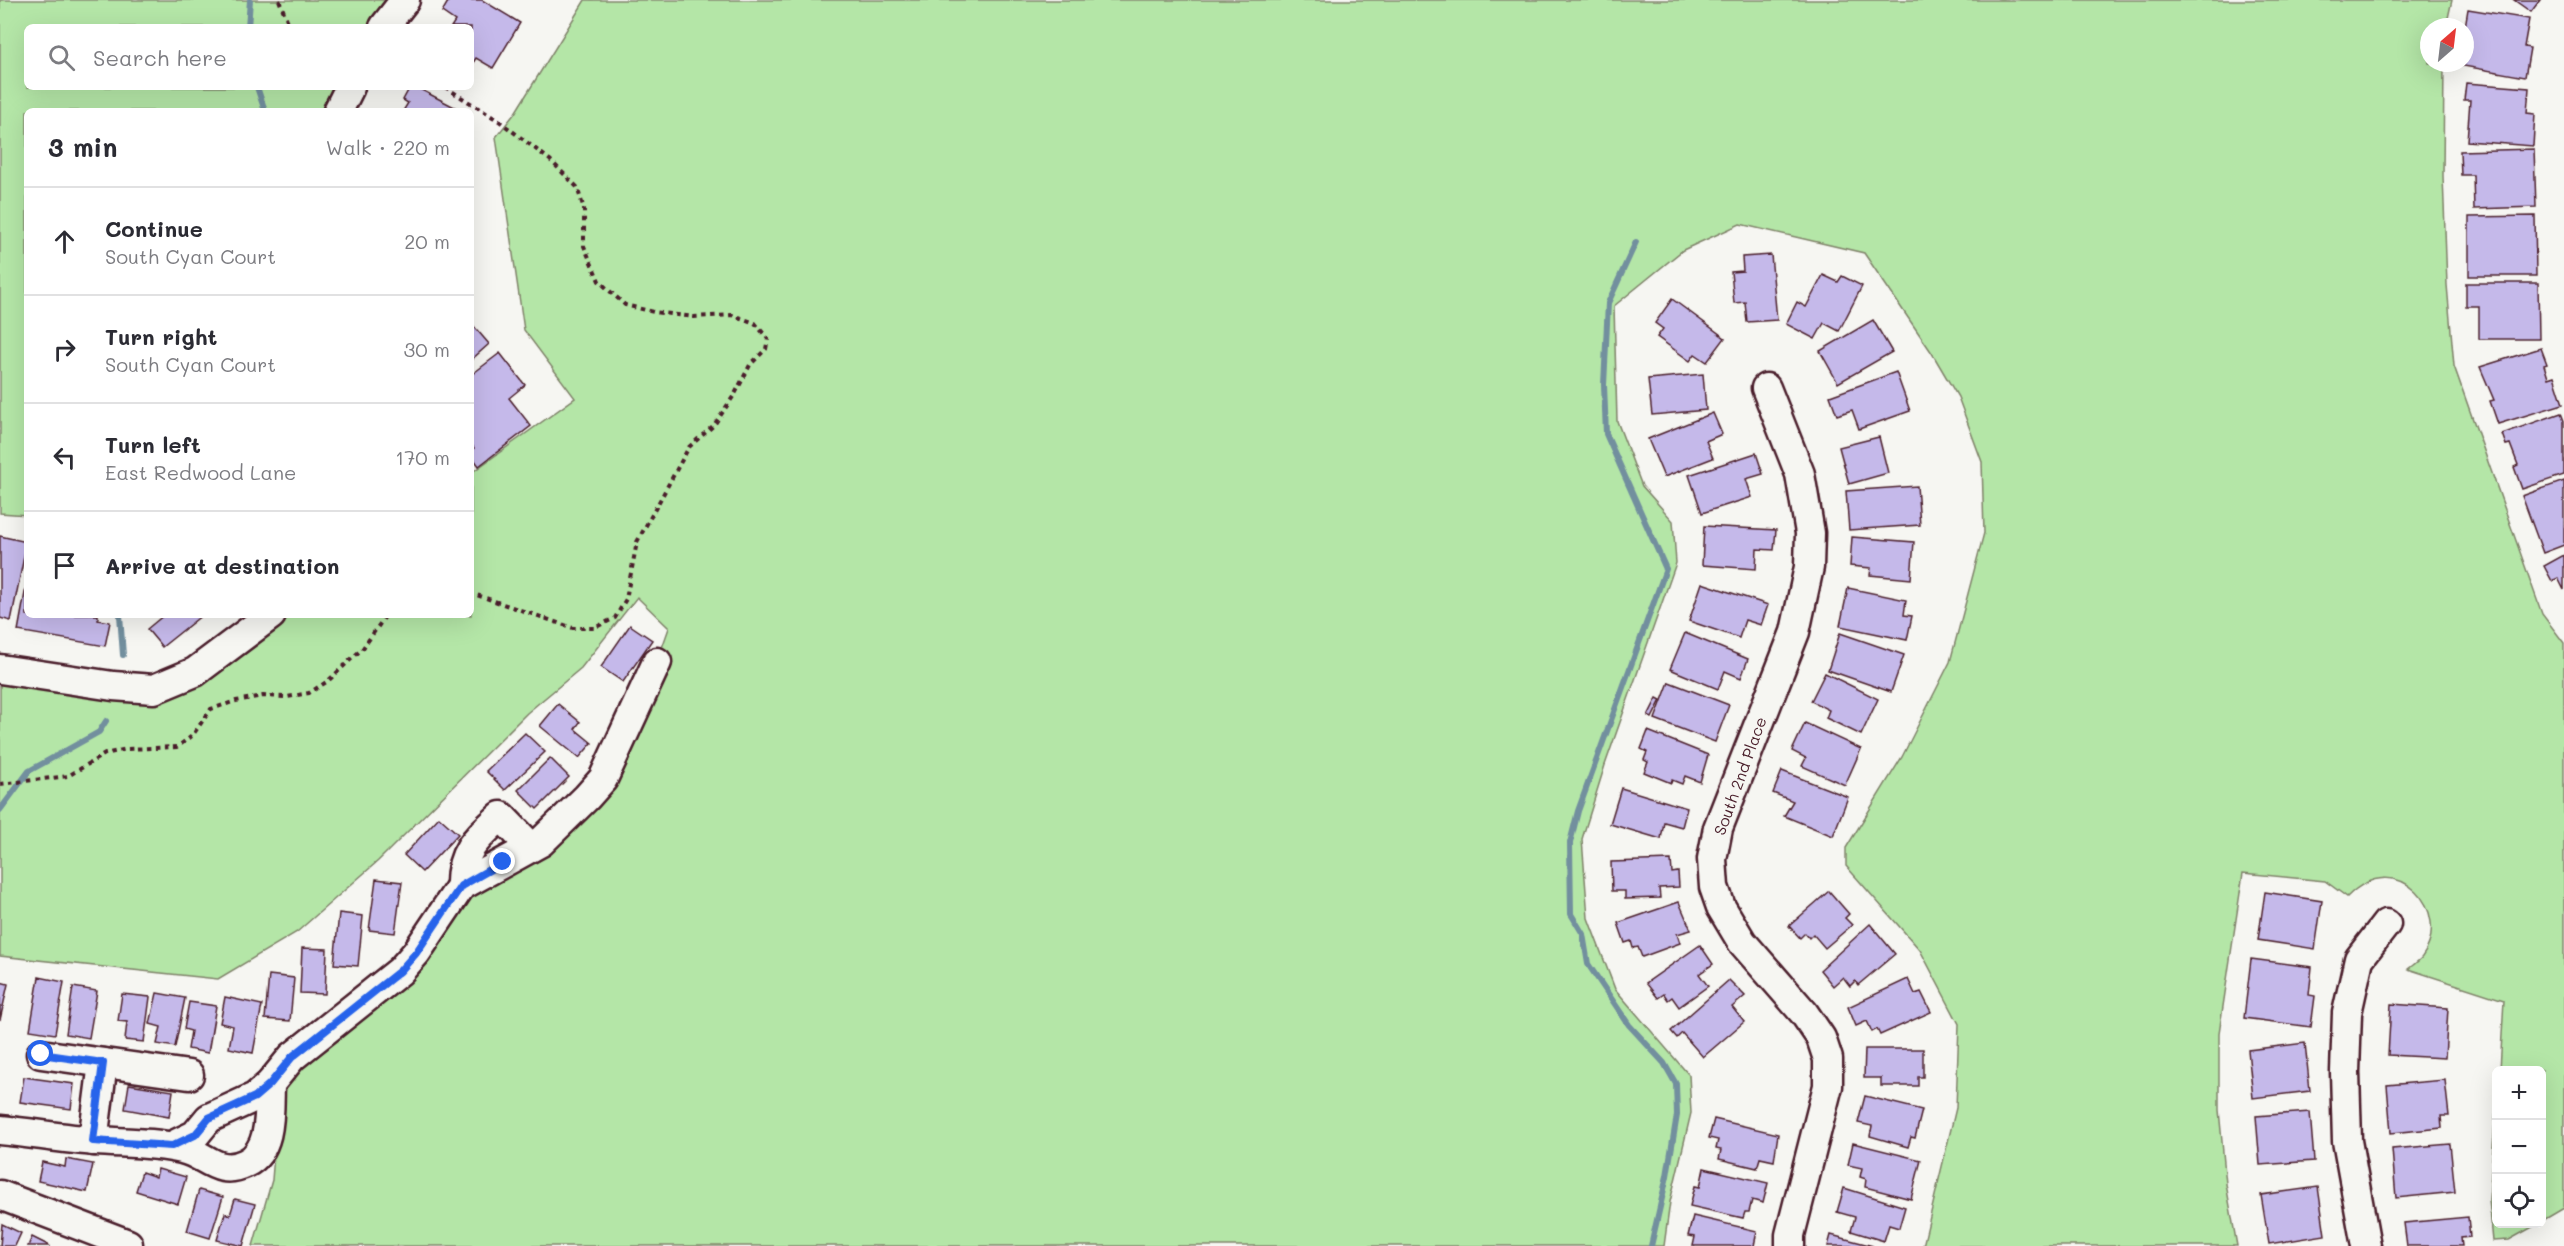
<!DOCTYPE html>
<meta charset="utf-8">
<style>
:root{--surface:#fff;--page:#f7f7f7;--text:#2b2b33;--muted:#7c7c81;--line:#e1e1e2}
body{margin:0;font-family:Mali,sans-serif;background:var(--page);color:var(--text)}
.controls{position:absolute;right:18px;bottom:18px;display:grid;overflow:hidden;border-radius:9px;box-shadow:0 6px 24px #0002}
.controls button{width:54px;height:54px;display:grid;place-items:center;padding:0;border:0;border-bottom:2px solid var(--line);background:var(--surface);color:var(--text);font:30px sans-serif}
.compass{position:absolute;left:2420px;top:18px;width:54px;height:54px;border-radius:50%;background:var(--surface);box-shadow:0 6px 24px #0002;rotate:28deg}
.stop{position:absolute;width:18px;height:18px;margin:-14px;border:4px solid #2563eb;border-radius:50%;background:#fff}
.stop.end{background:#2563eb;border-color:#fff;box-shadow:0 2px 6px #0008}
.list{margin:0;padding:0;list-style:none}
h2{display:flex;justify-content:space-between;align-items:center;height:78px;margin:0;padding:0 24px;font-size:26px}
h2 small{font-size:20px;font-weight:400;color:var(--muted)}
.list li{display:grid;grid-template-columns:39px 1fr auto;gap:18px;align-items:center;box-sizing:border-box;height:108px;padding:0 24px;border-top:2px solid var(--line)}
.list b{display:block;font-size:22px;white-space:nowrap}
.list p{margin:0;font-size:20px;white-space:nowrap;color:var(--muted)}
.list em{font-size:20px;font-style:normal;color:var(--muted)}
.icon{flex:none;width:33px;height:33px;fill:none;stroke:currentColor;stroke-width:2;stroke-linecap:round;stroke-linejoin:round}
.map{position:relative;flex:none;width:2564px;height:1246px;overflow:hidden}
.search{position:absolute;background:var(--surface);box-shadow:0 6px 24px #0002;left:24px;top:24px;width:450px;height:66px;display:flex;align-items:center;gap:15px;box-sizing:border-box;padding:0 21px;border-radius:9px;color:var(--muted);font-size:22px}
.panel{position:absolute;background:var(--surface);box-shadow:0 6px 24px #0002;left:24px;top:108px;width:450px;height:510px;border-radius:9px}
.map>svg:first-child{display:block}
</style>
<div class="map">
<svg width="2564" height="1246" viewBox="0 0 2564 1246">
<rect width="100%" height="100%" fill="#f6f6f2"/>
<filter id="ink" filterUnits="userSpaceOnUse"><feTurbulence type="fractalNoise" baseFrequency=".0167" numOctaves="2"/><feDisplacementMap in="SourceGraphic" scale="12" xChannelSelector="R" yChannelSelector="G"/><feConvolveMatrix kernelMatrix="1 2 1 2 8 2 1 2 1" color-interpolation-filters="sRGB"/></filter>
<g filter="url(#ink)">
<g fill="#b4e6a7" stroke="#7f8269" stroke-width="1.5">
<polygon points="0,0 405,0 384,27 27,27 27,87 350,87 338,111 27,111 27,515 0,513"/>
<path d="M585,0H2452L2446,27H2429V63H2444L2443,176L2447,285L2454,366L2542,614L2564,643V1208L2542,1221V1070H2500L2504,1000L2408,969C2413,965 2419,961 2422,957C2454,913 2398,845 2347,897L2325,881L2243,873L2219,1033V1110L2226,1184L2237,1246H1923L1956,1108L1959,1024L1920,950L1846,866V848L1902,757L1950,662L1984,533L1982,462L1958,397L1932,353L1864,253L1740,224L1683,250L1614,306L1617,421L1642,486L1673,521L1676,563L1605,765L1582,839L1588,918L1615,989L1689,1075L1691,1113L1670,1202L1664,1246H253L272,1180L279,1093L292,1057L400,971L461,886L587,797L657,662L669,628L637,597L581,668L527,713L378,861L297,932L218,979L0,956V669L154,689L271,615H471V473L575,398L524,330L496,137L515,113Z"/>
<polygon points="2496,1109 2496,1224 2538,1224 2509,1240 2493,1241 2489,1200"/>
</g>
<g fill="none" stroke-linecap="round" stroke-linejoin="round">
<g stroke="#728f9e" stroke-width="6">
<polyline points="248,27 250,0"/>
<polyline points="257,87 265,111"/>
<polyline points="1636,242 1608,303 1604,385 1606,434 1666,569 1578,811 1570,843 1571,914 1583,934 1588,964 1629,1025 1664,1063 1676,1084 1677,1115 1667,1176 1651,1246"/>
<polyline points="120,615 123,655"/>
<polyline points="0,810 29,771 99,732 106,721"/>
</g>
</g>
<g fill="#c5b9ea" stroke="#4a1f2b" stroke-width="1.5">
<polygon points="449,0 482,0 520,23 493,68 476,58 471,66 471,27 451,27 455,21 442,12"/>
<polygon points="2514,0 2540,0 2531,12"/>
<polygon points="2468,9 2529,19 2524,47 2530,48 2525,77 2458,65 2459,63 2465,63 2465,27"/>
<polygon points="2466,83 2529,88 2527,113 2535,114 2533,146 2467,141 2470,100 2464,100"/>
<polygon points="410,87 416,87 462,111 403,111 408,103 403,100"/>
<polygon points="2534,149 2536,207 2474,209 2473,175 2461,175 2460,151"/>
<polygon points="2535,216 2536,276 2469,276 2469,217"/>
<polygon points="1771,255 1777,320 1747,322 1745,302 1734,303 1731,272 1743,271 1742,257"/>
<polygon points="1823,275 1838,282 1842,276 1862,286 1839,331 1824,323 1815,339 1786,324 1797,302 1806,307"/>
<polygon points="2466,283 2538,283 2539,339 2479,339 2479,306 2466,306"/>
<polygon points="1672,299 1725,338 1707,362 1695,354 1690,361 1657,337 1663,329 1655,323"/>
<polygon points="1873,320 1892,352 1838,383 1820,351"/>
<polygon points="471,323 489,344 471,360"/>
<polygon points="2541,348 2547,364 2544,365 2548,378 2554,376 2563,404 2498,424 2490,401 2494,400 2480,367"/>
<polygon points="500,353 525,385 509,398 531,426 479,466 471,455 471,450 474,448 471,444 471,375"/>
<polygon points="1896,372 1910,411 1859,429 1852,410 1837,415 1830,396"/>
<polygon points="1703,374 1706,410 1652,415 1648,379"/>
<polygon points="1713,413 1722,434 1706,441 1713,458 1664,477 1648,439"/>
<polygon points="2561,413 2564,421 2564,475 2522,489 2514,467 2518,465 2510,444 2506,445 2502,434"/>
<polygon points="1879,437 1888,473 1849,484 1839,447"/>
<polygon points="1756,453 1763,474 1746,479 1752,497 1702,513 1689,475"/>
<polygon points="2564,481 2564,545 2543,553 2522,496"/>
<polygon points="1917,486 1920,525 1849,530 1846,491"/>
<polygon points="1704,526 1776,530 1774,550 1757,549 1756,569 1702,565"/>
<polygon points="0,536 27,542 11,621 0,618"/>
<polygon points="1852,537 1914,542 1911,579 1870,575 1871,568 1850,566"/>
<polygon points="2564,555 2564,590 2558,578 2552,581 2544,566"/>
<polygon points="27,582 27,615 98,615 98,620 110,622 105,646 18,631"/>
<polygon points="1702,583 1768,605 1761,625 1745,620 1739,638 1689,621"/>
<polygon points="1848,588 1906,600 1904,615 1912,616 1907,640 1840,626"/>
<polygon points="164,615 202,615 162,647 147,629"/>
<polygon points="630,625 652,640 623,682 601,667"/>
<polygon points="1685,633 1748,659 1741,678 1725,671 1718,689 1670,669"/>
<polygon points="1840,633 1904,655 1891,692 1828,670"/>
<polygon points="1825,673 1878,699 1861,735 1826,718 1829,710 1811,701"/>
<polygon points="1669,682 1729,705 1715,742 1655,719"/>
<polygon points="1657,698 1661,700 1652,718 1648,716"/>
<polygon points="558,704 580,722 575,729 592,743 579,758 540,726"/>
<polygon points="1805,723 1861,749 1845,785 1802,766 1806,758 1792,751"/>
<polygon points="1648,731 1708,755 1700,782 1685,776 1682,784 1672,780 1671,783 1644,772 1648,762 1644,760 1647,752 1641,749"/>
<polygon points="525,733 545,752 505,790 486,771"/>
<polygon points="550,758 569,777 537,809 518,790"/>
<polygon points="1782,771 1848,797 1833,836 1784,816 1793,801 1773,793"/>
<polygon points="1621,788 1687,808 1682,827 1664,822 1661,839 1610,824"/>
<polygon points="439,817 458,834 422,872 404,855"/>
<polygon points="1671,860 1672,873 1678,872 1679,887 1659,888 1660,898 1625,899 1625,891 1612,891 1611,862"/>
<polygon points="376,879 402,882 395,933 369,930"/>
<polygon points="1829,891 1849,914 1845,918 1852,925 1825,948 1813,934 1809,938 1805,933 1800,938 1789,926"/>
<polygon points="2265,892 2322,901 2315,949 2258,940"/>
<polygon points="1679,902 1691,930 1677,934 1680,943 1642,957 1638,947 1633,948 1631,941 1625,943 1618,923"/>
<polygon points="339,913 363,916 358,966 334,964"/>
<polygon points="1870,924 1895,954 1858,985 1855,981 1850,986 1843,977 1833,986 1820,970"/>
<polygon points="1700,945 1713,964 1699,974 1708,986 1679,1007 1672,997 1668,1000 1664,994 1658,998 1646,983"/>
<polygon points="302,948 327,949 325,994 300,993"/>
<polygon points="2251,959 2312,967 2309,995 2315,996 2311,1027 2244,1018"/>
<polygon points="269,975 294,978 290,1021 265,1019"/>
<polygon points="39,977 64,982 55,1034 30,1030"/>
<polygon points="1908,979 1915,994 1921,992 1931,1012 1880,1035 1877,1029 1872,1032 1867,1021 1856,1026 1848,1007"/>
<polygon points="1729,980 1745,996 1732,1007 1744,1022 1703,1057 1682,1033 1677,1038 1671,1031"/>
<polygon points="0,982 8,984 0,1020"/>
<polygon points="73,987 97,991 89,1038 66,1034"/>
<polygon points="157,993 185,998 175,1047 157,1044 161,1027 150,1024"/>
<polygon points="122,994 150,997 144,1042 125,1040 127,1022 118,1021"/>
<polygon points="225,997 262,1005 253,1053 229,1048 233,1026 220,1023"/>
<polygon points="189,1002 216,1006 208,1053 188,1049 191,1031 184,1029"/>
<polygon points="2391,1004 2448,1008 2445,1058 2388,1055"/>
<polygon points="2305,1043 2310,1091 2253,1098 2248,1050"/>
<polygon points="1865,1049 1923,1049 1923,1077 1918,1077 1918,1086 1881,1086 1881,1078 1864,1078"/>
<polygon points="24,1077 74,1084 71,1109 20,1102"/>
<polygon points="2445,1080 2449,1116 2441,1116 2442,1128 2391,1133 2387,1085"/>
<polygon points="129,1084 173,1091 169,1117 125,1109"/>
<polygon points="1865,1096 1922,1110 1915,1138 1911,1137 1908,1147 1870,1136 1872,1126 1858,1123"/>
<polygon points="2310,1112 2314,1161 2260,1165 2256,1116"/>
<polygon points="1714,1119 1778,1134 1774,1161 1760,1158 1757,1168 1719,1159 1721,1150 1716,1149 1718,1140 1709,1138"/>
<polygon points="1853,1143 1921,1160 1911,1199 1865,1187 1866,1179 1860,1177 1862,1168 1848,1165"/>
<polygon points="2450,1144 2455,1192 2396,1198 2392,1149"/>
<polygon points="66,1159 93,1164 87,1192 38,1181 42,1162 65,1167"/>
<polygon points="1704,1168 1768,1183 1763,1203 1752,1200 1749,1212 1745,1212 1743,1218 1690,1206 1695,1186 1700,1187"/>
<polygon points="158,1169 186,1177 178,1204 136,1191 142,1172 156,1177"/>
<polygon points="2318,1187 2325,1235 2269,1244 2261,1195"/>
<polygon points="1844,1188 1905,1207 1899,1228 1889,1225 1884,1241 1851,1231 1855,1217 1837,1212"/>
<polygon points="199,1190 223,1197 210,1238 187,1231"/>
<polygon points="235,1199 255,1204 243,1246 217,1240 225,1213 230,1215"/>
<polygon points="1693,1216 1757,1231 1754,1246 1693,1246 1695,1237 1688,1236"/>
<polygon points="2468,1217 2470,1237 2461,1238 2462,1246 2407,1246 2404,1223"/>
<polygon points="2,1224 21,1233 15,1246 0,1246"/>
<polygon points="1831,1235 1873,1246 1828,1246"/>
<polygon points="32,1237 50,1246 28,1246"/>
</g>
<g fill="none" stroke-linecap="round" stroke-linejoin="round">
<defs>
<g id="minor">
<polyline points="384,27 405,0"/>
<polyline points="338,111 350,87"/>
<polyline points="1766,388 1800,474 1810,533 1809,567 1795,632 1718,828 1712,859 1714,887 1721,907 1742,942 1804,1013 1821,1038 1828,1059 1828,1086 1790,1235 1790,1246"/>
<polyline points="0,669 113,686 154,689 195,672 271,615"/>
<path d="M461,886C460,851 477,838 501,816L531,847"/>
<polyline points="41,1054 189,1075"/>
<path d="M0,1130C32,1133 64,1139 96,1141C124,1143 154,1142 182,1149C206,1154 217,1177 246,1163C273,1150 269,1109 270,1084"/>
<polyline points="93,1141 103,1063"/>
<polyline points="172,1146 195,1135 209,1118 255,1097 270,1084 292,1057 400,971 416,953 461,886 541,842 587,797 603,779 657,662"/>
<polyline points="0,1195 128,1244"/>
<polyline points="2366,1246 2347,1141 2345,1072 2347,1013 2359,959 2386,924"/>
</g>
</defs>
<use href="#minor" stroke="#4a1f2b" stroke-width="33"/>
<g stroke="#4a1f2b" stroke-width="4" stroke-dasharray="4.5 4.5" stroke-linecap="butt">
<polyline points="279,0 290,27"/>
<polyline points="445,87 499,121 550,160 577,187 584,209 584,246 599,281 625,305 654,312 694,317 732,315 755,323 768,339 766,349 750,365 735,394 714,425 689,447 637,542 626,599 615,618 594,628 573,628 471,593"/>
<polyline points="0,784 68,776 105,754 127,749 177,747 192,736 211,709 236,701 263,696 287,697 309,693 328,681 363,648 386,615"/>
</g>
<use href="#minor" stroke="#f6f6f2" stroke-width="28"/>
</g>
</g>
<g fill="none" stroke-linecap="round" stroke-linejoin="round" filter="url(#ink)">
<polyline stroke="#2563eb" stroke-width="8" points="41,1054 103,1063 93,1141 172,1146 195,1135 209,1118 255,1097 270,1084 292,1057 400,971 416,953 461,886 503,862"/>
</g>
<g text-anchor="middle" stroke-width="6" stroke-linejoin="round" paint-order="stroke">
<g font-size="16" fill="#4a1f2b" stroke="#f6f6f2">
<text transform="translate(1740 776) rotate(-70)" y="6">South 2nd Place</text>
</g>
</g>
</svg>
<div class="controls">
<button>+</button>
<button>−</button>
<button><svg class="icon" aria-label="locate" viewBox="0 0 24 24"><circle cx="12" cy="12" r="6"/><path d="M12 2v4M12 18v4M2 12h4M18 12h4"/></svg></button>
</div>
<svg class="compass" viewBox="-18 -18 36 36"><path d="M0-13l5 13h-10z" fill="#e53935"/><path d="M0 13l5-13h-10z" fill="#7c7c81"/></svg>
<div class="stop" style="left:41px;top:1054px"></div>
<div class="stop end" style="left:503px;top:862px"></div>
<div class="search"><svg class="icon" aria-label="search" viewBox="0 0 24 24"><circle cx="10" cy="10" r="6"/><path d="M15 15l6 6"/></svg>Search here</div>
<section class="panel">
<h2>3 min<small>Walk · 220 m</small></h2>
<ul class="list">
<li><svg class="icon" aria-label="ahead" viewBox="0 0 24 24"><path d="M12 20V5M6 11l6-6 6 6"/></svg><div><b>Continue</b><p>South Cyan Court</p></div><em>20 m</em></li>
<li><svg class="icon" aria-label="right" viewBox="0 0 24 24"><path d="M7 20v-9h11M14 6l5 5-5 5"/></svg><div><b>Turn right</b><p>South Cyan Court</p></div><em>30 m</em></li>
<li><svg class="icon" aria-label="left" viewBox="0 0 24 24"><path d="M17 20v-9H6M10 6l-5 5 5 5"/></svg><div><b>Turn left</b><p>East Redwood Lane</p></div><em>170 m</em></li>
<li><svg class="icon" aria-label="arrive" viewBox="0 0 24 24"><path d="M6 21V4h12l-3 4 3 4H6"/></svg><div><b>Arrive at destination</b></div></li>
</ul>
</section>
</div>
